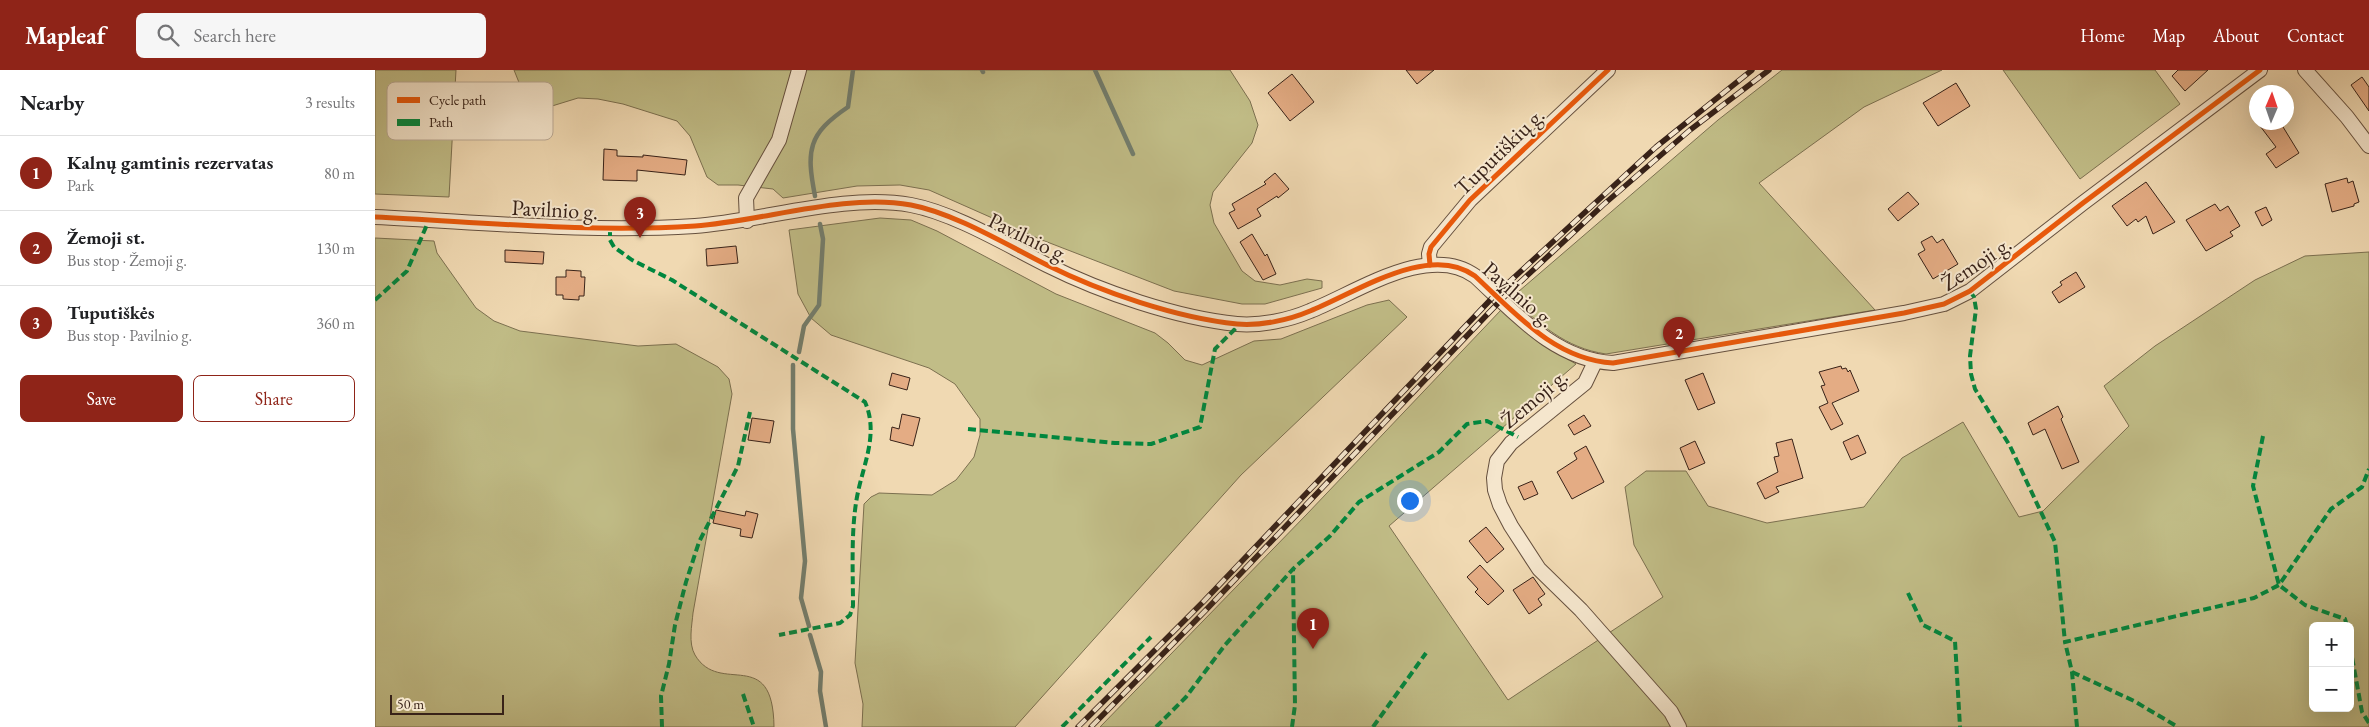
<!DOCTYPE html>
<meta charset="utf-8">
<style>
:root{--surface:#fff;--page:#f6f6f6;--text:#202124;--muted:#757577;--line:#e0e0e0;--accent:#8f2418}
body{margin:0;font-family:"EB Garamond",serif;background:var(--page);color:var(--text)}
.controls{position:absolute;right:15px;bottom:15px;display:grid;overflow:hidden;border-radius:8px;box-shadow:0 5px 20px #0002}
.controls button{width:45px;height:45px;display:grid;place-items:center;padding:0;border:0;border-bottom:1px solid var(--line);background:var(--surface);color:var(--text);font:25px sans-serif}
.compass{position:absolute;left:1874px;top:15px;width:45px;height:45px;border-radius:50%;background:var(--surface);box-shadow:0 5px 20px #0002;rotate:2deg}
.scale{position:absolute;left:15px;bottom:12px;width:114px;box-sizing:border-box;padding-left:5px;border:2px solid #382218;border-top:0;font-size:14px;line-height:18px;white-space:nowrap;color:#382218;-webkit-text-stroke:4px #f5e6cd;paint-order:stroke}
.you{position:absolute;left:1034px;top:430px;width:18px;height:18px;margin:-12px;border:4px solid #fff;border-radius:50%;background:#1a73e8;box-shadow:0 0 0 8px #1a73e833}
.badge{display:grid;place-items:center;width:32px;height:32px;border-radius:50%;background:var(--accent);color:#fff;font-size:16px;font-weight:700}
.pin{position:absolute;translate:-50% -41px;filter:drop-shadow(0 1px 2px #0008)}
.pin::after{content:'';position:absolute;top:26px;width:18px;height:15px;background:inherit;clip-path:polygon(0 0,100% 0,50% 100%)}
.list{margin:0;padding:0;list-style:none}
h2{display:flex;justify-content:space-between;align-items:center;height:65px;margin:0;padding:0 20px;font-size:21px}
h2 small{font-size:16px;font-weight:400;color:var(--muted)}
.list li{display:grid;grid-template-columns:32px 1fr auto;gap:15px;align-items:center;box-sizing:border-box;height:75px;padding:0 20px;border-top:1px solid var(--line)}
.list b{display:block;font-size:19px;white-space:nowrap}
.list p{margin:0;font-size:16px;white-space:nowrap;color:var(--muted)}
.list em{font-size:16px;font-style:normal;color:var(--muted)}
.actions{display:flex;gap:10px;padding:15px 20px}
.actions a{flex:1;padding:11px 0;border:1px solid var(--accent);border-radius:8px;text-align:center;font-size:18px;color:var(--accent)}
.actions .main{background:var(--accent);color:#fff}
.icon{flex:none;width:28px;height:28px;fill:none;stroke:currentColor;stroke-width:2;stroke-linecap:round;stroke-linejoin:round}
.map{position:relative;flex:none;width:1994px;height:657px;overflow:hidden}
header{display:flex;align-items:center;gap:30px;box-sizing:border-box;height:70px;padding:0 25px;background:var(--accent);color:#fff}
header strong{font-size:24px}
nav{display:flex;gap:28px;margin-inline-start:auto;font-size:18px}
.search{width:350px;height:45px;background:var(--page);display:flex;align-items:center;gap:12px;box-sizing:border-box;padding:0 18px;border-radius:8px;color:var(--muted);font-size:19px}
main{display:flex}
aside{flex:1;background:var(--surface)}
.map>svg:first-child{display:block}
</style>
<header>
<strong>Mapleaf</strong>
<div class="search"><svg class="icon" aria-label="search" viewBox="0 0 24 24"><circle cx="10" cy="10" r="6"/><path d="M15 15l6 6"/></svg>Search here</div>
<nav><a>Home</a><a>Map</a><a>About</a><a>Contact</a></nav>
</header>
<main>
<aside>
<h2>Nearby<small>3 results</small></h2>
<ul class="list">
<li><span class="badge">1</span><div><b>Kalnų gamtinis rezervatas</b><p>Park</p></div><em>80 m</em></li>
<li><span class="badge">2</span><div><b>Žemoji st.</b><p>Bus stop · Žemoji g.</p></div><em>130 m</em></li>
<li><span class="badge">3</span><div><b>Tuputiškės</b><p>Bus stop · Pavilnio g.</p></div><em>360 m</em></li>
</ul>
<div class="actions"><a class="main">Save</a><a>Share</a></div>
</aside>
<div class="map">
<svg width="1994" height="657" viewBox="0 0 1994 657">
<rect width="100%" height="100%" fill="#f0d9b2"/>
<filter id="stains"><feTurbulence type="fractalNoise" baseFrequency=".004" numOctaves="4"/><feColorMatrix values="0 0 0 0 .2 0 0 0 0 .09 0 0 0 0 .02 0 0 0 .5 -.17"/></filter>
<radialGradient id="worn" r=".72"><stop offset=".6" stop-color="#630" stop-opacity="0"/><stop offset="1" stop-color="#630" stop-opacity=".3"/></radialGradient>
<g fill="#c1bd87" stroke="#7c7050" fill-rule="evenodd">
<polygon points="0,0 81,0 74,127 0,124"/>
<polygon points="139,0 855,0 875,31 883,55 877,73 838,122 835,135 839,153 867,201 880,211 905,215 932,209 947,211 947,218 890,234 867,234 799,221 667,170 554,120 525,115 482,116 408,128 398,119 363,115 343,115 332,107 315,66 302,51 248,34 223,29 203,28 177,36 162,35 147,20"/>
<path d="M1407,0H1567L1489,37L1384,113L1500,240L1231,284C1190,278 1165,254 1136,228L1343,50Z"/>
<polygon points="1628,0 1780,0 1805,34 1705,109"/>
<polygon points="505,148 536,150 562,161 681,224 780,263 793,273 810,290 827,295 879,271 906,269 992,235 1014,230 1032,247 866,405 640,657 487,657 488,634 480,593 489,434 496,427 504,423 557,425 581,410 599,387 605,365 605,349 580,314 554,298 456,265 436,248 423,224 414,160"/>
<path d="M0,168L59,171L62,183L101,238L119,251L145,261L263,276L301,274L343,297L354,309L357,324L318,543C317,555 313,573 320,585C345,627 398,574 399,657H0Z"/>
<path d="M1994,182V657H725L932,444L1126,240L1163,272L1201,294L1014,456L1133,630L1288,527L1259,475L1250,417L1271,401H1311L1333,436L1392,453L1489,437L1527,388L1588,352L1644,447L1668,441L1754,356L1729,316L1780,276L1880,210L1930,186ZM1938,556H1975V638H1938Z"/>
</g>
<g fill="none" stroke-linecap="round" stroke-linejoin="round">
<g stroke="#737e6e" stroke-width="4.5">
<polyline points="607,0 608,2"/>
<polyline points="720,0 758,84"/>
<path d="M440,126C431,80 433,64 473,37L478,0"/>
<polyline points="424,282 429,256 444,235 448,169 445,154"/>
<polyline points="418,295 418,359 430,491 426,528 434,556"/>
<polyline points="435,565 446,602 445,621 451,657"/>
</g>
</g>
<g fill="#e4ac84" stroke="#382218">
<polygon points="1031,0 1059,0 1042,14"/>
<polygon points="1803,0 1833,0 1810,21 1797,6"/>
<polygon points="917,4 939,32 915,51 893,23"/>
<polygon points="1987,7 1994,17 1994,41 1976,15"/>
<polygon points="1581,13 1595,36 1563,56 1548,33"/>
<polygon points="1882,52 1905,52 1924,83 1901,98 1891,84 1901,77"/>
<polygon points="229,79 242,80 242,86 268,87 268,85 312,90 310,105 262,100 262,111 228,110"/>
<polygon points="900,103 914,119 903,128 902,126 882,139 886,146 863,159 854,143 860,140 857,134 891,114 889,112"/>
<polygon points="1972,108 1973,113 1978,111 1984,132 1979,134 1979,136 1957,142 1950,114"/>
<polygon points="1771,112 1800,152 1778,164 1771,146 1763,152 1761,149 1752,156 1737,136"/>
<polygon points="1533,122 1544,134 1523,151 1513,139"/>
<polygon points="1840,134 1845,141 1853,136 1865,156 1855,162 1858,166 1831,181 1811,150"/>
<polygon points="1891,137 1897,150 1887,156 1880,142"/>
<polygon points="877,164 890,186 892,184 901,204 888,210 865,172"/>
<polygon points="1557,166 1562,173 1568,169 1583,194 1558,209 1543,184 1550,180 1546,172"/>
<polygon points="361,176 363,193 332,196 331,179"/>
<polygon points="130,180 169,182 168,194 130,192"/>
<polygon points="191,200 206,201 206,207 210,207 209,226 204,226 204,230 188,229 188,225 181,225 181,207 191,207"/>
<polygon points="1701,202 1710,217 1684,233 1677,222 1687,215 1685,212"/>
<polygon points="1466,296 1467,299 1471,298 1473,302 1475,300 1484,321 1457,333 1468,354 1456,360 1444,337 1453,333 1446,316 1450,315 1444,302"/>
<polygon points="517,303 535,308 532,320 514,315"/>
<polygon points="1328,303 1340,333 1323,340 1310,310"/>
<polygon points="1683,336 1688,347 1686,349 1704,392 1687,399 1670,359 1658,365 1653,353"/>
<polygon points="527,344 545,348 538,376 515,370 517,357 524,359"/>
<polygon points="1209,345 1216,356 1199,365 1193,355"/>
<polygon points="377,348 399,351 395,373 373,370"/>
<polygon points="1483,365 1491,383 1476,390 1468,372"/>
<polygon points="1417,369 1428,408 1401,417 1404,422 1390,429 1382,413 1403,402 1399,387 1404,386 1401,373"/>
<polygon points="1320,371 1330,393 1314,400 1305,378"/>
<polygon points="1211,376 1229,412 1197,429 1182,402 1202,389 1199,383"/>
<polygon points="1157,411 1163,424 1149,430 1143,417"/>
<polygon points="341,440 370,446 371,441 383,444 377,468 365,466 366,459 338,453"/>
<polygon points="1111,457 1129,479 1112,493 1094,471"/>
<polygon points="1105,495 1129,521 1113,535 1100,522 1103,519 1092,507"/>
<polygon points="1158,507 1170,524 1163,529 1167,535 1154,544 1138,520"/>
</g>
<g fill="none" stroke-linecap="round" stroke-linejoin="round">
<defs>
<g id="street">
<polyline points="1930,0 1972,47 1994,76"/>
<path d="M0,147C106,152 214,163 320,156C389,151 469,123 536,135C579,143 632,175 672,195C726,222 802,248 862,254C886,256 914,250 935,241C981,223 1054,172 1100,206C1140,243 1180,290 1238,293L1529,243L1569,234L1595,221L1708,133L1885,0"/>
<polyline points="372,151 371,128 404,70 424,0"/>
<polyline points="1055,195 1054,184 1056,177 1095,130 1233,0"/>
<polyline points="1220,292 1210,313 1136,373 1122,391 1119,408 1120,420 1125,435 1136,456 1164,499 1206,540 1296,642 1304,657"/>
</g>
</defs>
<use href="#street" stroke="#66503e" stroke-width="16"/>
<use href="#street" stroke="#f5e6cd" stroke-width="14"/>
<defs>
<g id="rail">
<polyline points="703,657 829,531 1120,225 1281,77 1377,0"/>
<polyline points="716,657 830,541 1126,230 1228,135 1315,60 1394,0"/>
</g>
</defs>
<use href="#rail" stroke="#382218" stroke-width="5.5"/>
<use href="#rail" stroke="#f5e6cd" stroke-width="4" stroke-dasharray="11" stroke-linecap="butt"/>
<g stroke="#00873e" stroke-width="4" stroke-dasharray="8 4" stroke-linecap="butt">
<path d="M235,158V170L239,177L257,190L297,210L490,332C505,366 486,398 481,433C476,466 478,502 478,536L475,545L465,553L404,565"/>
<polyline points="1595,221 1599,227 1601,239 1595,286 1596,304 1600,319 1635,376 1680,472 1690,572"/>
<polyline points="0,230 32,201 54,150"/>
<polyline points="593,359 740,373 776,374 825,357 840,279 865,254"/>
<polyline points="1888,366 1878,416 1904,515 1930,535 1970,549 1972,556"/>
<polyline points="1533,523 1548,555 1580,571 1585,657"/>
<polyline points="1975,576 1987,642 1994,653"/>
<polyline points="1697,602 1759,631 1803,657"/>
<polyline points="368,624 379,657"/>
<polyline points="287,657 286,626 294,594 300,555 311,512 324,472 363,396 375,342"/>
<polyline points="687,657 776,567"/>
<polyline points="781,657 811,627 850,575 918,499 955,466 984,432 1064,382 1092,354 1112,351 1143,367"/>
<polyline points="917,657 920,635 918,499"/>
<polyline points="998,657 1051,583"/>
<polyline points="1702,657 1697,602 1690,572 1879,528 1904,515 1956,439 1987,417 1994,399"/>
</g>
<defs>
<g id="cycleway">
<path d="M0,147C106,152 214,163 320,156C389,151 469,123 536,135C579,143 632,175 672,195C726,222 802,248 862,254C886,256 914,250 935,241C981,223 1054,172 1100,206C1140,243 1180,290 1238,293L1529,243L1569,234L1595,221L1708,133L1885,0"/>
<polyline points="1055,195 1054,184 1056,177 1095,130 1233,0"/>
</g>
</defs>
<use href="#cycleway" stroke="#f5e6cd" stroke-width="8"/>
<use href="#cycleway" stroke="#e8590c" stroke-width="5"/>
</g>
<g text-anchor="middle" stroke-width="4" stroke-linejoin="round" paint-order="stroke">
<g font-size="22" fill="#382218" stroke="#f5e6cd">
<text transform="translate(1124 81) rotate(-44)" y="8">Tuputiškių g.</text>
<text transform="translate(180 139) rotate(3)" y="8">Pavilnio g.</text>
<text transform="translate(654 167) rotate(26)" y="8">Pavilnio g.</text>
<text transform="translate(1601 193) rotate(-34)" y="8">Žemoji g.</text>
<text transform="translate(1144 224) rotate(41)" y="8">Pavilnio g.</text>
<text transform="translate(1159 328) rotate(-40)" y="8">Žemoji g.</text>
</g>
</g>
<rect x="12" y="12" width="166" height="58" rx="8" fill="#f5e6cd" stroke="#bcab97" stroke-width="1"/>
<rect x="22" y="27" width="23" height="6" fill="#e8590c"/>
<rect x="22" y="49" width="23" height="7" fill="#00873e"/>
<g font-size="14" fill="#382218">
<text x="54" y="35">Cycle path</text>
<text x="54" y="57">Path</text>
</g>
<rect width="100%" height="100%" filter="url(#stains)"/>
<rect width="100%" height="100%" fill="url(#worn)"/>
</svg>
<div class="controls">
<button>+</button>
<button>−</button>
</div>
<svg class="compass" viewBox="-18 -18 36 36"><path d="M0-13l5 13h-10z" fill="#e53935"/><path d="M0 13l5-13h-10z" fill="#757577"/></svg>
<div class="scale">50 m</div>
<div class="you"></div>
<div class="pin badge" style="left:938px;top:579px">1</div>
<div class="pin badge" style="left:1304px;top:288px">2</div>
<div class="pin badge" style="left:265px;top:168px">3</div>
</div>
</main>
